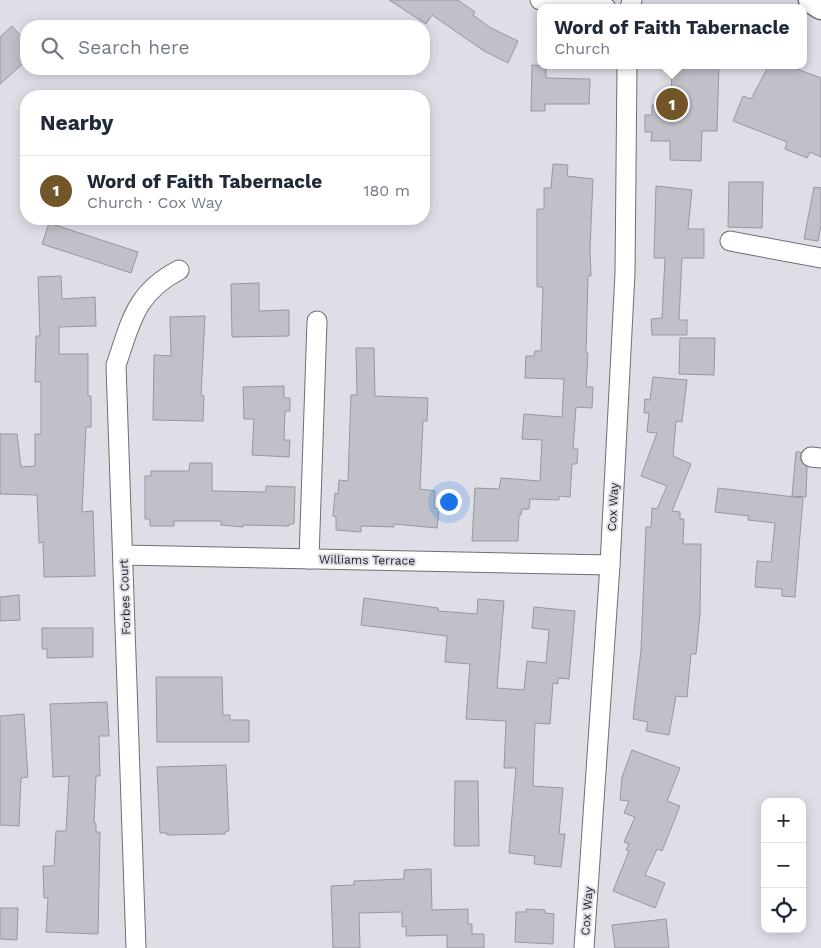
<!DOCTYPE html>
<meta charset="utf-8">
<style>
:root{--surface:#fff;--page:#f2f2f3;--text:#1f2937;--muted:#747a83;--line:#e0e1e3;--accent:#73552a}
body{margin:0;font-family:"Work Sans",sans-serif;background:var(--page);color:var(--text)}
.controls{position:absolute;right:15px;bottom:15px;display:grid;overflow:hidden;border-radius:10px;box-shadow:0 2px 12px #0003}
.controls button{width:45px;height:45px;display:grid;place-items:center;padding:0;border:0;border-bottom:1px solid var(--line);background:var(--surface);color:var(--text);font:25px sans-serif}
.you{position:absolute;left:448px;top:501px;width:18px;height:18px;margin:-12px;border:4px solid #fff;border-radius:50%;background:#1a73e8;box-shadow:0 0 0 8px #1a73e833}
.badge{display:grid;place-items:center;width:32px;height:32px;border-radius:50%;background:var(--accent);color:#fff;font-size:16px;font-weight:700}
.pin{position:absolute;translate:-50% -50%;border:2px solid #fff;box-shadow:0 1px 5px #0006}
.popup{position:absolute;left:537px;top:4px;width:270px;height:65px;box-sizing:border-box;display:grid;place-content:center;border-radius:10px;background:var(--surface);filter:drop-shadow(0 1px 4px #0005);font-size:16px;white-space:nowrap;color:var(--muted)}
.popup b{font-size:19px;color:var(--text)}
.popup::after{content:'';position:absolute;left:50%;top:100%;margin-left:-10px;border:10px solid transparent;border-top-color:var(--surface)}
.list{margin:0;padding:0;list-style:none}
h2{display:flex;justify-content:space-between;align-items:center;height:65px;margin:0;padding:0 20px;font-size:21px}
h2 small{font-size:16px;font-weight:400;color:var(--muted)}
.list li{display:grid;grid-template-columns:32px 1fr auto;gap:15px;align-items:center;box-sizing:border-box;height:70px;padding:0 20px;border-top:1px solid var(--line)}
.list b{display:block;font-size:19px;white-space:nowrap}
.list p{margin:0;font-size:16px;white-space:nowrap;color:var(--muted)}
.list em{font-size:16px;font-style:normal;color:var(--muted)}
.icon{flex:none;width:28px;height:28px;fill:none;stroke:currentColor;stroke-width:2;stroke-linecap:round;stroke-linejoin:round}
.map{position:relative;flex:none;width:821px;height:948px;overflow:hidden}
.search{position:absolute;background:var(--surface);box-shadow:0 2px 12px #0003;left:20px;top:20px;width:410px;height:55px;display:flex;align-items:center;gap:12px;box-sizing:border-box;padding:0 18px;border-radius:20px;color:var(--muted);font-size:19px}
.panel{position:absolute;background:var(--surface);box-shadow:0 2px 12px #0003;left:20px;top:90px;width:410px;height:135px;border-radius:20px}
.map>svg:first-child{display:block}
</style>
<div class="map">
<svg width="821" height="948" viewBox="0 0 821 948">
<rect width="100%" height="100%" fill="#dedee7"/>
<g fill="#bfc0c8" stroke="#97979f">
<polygon points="389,0 458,0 475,12 473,15 491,28 518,41 508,63 484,51 432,15 426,24"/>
<polygon points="12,26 26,42 26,61 0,84 0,37"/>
<polygon points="532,65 546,66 546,78 590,79 589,104 545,104 545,111 531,111"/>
<polygon points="672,65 719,65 717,131 702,131 701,161 670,160 670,141 651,141 652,132 645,132 645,115 652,115 652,105 671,106"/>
<polygon points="769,65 799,65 797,69 821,78 821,157 810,152 807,158 785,149 787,142 733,121 743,96 751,99"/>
<polygon points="553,164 568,165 567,176 593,179 590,248 591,276 588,276 586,353 588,353 586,387 593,387 592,408 576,407 573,449 578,449 577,464 572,464 570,497 559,496 559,500 530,499 529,509 522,509 521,515 519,515 518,541 472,541 475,488 499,489 501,478 540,481 542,440 522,439 524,414 562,417 564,379 525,378 526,356 534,356 535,351 541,351 543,287 537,287 537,209 544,209 544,188 551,188"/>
<polygon points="729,182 763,182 762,228 728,227"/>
<polygon points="656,186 692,190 688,229 704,229 704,258 682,258 679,320 687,320 687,335 652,335 651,319 662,318 665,258 654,258"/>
<polygon points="814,187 821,188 821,225 818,241 804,239"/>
<polygon points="49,223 138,252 131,273 42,244"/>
<polygon points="61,276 62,299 95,297 96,326 59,327 59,354 88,354 88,396 91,396 91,427 86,427 82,512 93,511 95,576 44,577 43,542 39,543 37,495 0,494 0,434 17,434 21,467 35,466 35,434 41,434 41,382 35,382 36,336 40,336 38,277"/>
<polygon points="259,283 259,311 289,310 289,336 232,337 231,284"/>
<polygon points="205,316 201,395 204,396 203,421 153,420 154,355 171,356 170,317"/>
<polygon points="680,338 715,338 714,375 679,374"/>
<polygon points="356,348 374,348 375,396 428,398 427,421 423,421 420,489 435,491 434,508 439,509 437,528 394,524 394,527 361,526 361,532 336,530 336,517 333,516 335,493 338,494 339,480 348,481 351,395 357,395"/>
<polygon points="653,377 687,380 682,422 676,421 673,456 691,464 672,511 680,512 680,519 684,519 683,544 701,544 700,614 696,654 691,654 687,697 676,696 669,735 646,731 648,722 633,719 641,650 646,527 651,527 652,508 657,509 667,486 641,476 657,433 647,432 649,413 644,413 645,399 650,400"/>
<polygon points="284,386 284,398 290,398 290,411 285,411 284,440 290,440 289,457 252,455 254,419 244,419 243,387"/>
<polygon points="796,452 801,452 801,461 807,467 806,497 792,496"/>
<polygon points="190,463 212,463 212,491 266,492 266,486 295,487 294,524 289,524 289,526 243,525 243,527 221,525 221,521 174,521 174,526 150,526 150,519 145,519 145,476 151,476 151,471 189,471"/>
<polygon points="718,488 803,498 795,597 782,596 782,589 755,587 757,561 771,562 775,523 748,520 749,516 715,512"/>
<polygon points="19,595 20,620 0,621 0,597"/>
<polygon points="364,598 438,608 438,611 477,614 478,599 504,601 497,688 524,690 527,661 546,663 549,630 532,628 534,607 575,611 569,679 558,678 558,684 553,683 550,724 535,723 533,786 563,788 559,834 565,834 561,867 534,864 535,856 509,853 516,768 504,768 506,721 466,719 470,664 445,662 447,636 361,625"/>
<polygon points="42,628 93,628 93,657 47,658 47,649 42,649"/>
<polygon points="156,677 222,677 223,715 230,715 230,720 249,720 249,742 157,742"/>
<polygon points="107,702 109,736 99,736 100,776 96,776 94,823 96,823 96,832 100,832 98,934 46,932 48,898 44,898 43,866 54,866 56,831 66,831 69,776 53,777 50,704"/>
<polygon points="24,714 28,777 21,778 19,826 0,825 0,716"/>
<polygon points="632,750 680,768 667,801 680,806 662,851 657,849 645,875 665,883 655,908 613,891 629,851 626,850 629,844 624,842 635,817 624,813 629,801 620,800 622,777"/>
<polygon points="226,765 229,831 225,832 225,834 167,835 167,833 160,833 157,767"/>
<polygon points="455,781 478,781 479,846 454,846"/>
<polygon points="431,869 432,910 468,909 468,924 472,924 472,934 484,934 484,948 447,948 447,935 406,936 406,926 402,927 402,912 359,913 360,948 333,948 331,886 354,885 354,881 404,879 404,870"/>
<polygon points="0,908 18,908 17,940 0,939"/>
<polygon points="526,909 545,910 545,913 554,914 553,944 515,942 516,912 526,912"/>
<polygon points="666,919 669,948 615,948 612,925"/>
</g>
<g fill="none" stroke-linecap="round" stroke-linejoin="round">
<defs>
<g id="street">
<polyline points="540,0 606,8"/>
<polyline points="630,8 632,0"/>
<polyline points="730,241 821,258"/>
<polyline points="811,457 821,458"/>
<polyline points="123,555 610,565"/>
<polyline points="309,559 317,321"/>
<path d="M136,948L116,365C131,322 135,293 179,270"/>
<polyline points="584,948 610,565 625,273 627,65"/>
</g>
<polyline id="secondary" points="812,0 821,6"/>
</defs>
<use href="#street" stroke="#6e6e76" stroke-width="21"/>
<use href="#secondary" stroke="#6e6e76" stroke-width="29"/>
<use href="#street" stroke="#fff" stroke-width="19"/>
<use href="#secondary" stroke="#fff" stroke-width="26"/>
</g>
<g text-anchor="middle" stroke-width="4" stroke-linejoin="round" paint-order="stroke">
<g font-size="12" fill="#1e1e22" stroke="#dedee7">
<text transform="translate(613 507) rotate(-87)" y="4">Cox Way</text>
<text transform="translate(367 560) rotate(1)" y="4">Williams Terrace</text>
<text transform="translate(125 597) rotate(-92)" y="4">Forbes Court</text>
<text transform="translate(587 911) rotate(-86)" y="4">Cox Way</text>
</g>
</g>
</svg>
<div class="controls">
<button>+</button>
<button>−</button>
<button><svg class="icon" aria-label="locate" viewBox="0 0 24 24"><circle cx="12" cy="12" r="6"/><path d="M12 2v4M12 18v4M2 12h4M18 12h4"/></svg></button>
</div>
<div class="you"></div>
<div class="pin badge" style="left:672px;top:104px">1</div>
<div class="popup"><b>Word of Faith Tabernacle</b>Church</div>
<div class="search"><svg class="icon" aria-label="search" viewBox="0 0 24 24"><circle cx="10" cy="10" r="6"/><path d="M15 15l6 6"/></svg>Search here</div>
<section class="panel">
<h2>Nearby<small></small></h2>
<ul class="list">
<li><span class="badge">1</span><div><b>Word of Faith Tabernacle</b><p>Church · Cox Way</p></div><em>180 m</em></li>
</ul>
</section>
</div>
